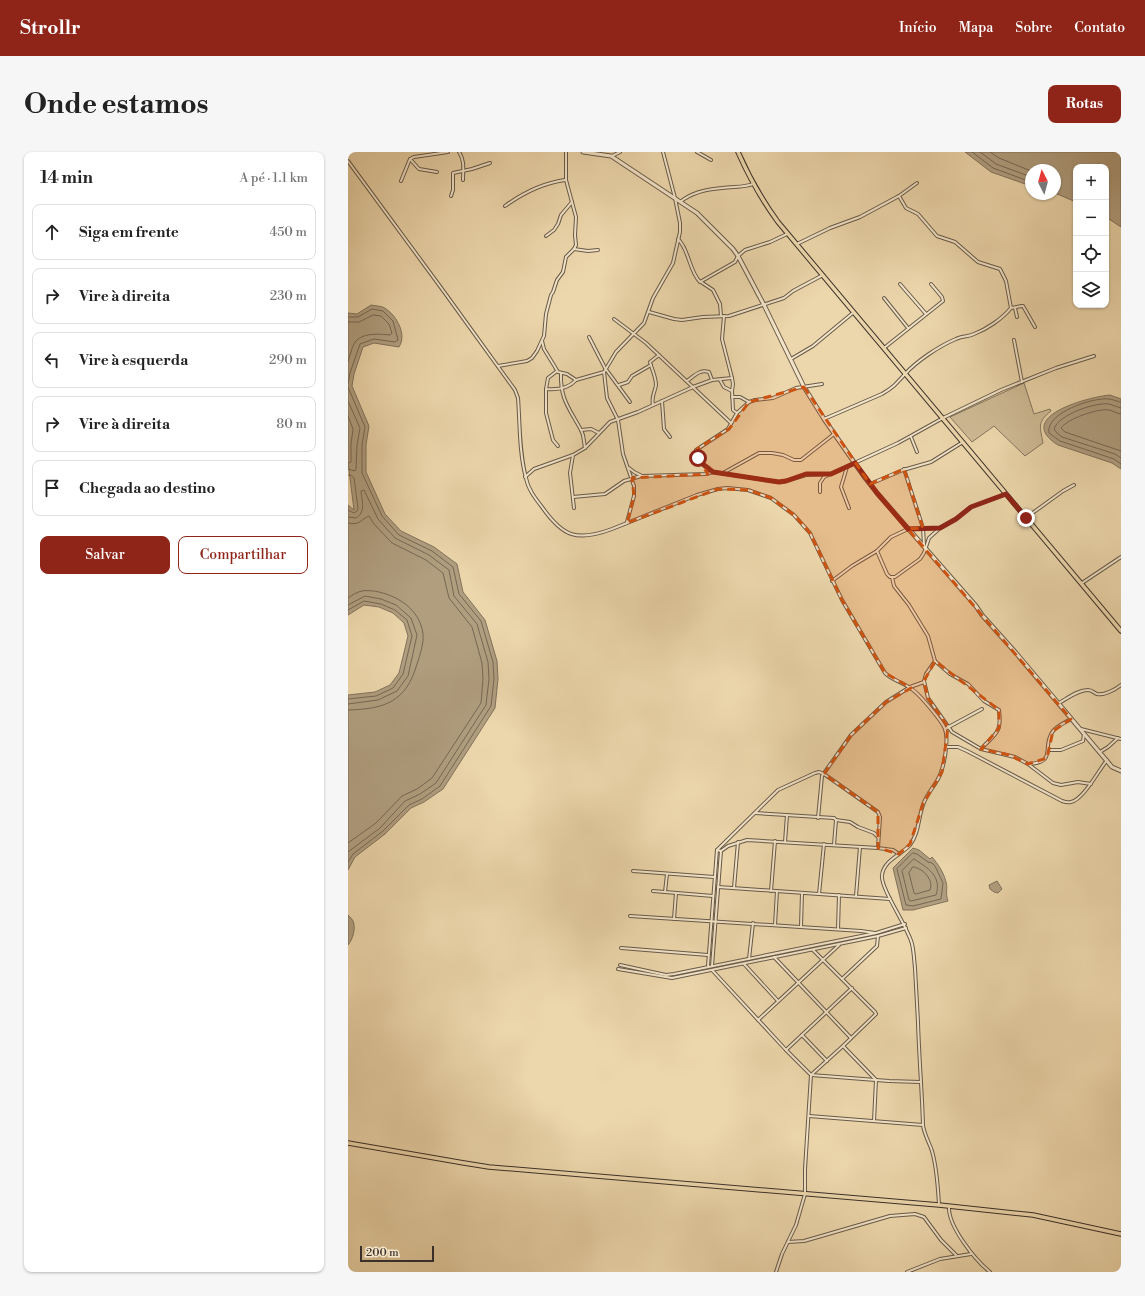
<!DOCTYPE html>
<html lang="pt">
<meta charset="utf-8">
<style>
:root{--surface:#fff;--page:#f6f6f6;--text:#222;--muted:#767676;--line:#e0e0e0;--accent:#8f2418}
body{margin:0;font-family:"Libre Bodoni",serif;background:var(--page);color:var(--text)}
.controls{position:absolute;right:12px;top:12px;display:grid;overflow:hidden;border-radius:8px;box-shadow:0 1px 3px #0004}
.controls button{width:36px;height:36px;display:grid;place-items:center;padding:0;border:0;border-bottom:1px solid var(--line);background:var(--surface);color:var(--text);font:20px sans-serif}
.compass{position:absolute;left:677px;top:12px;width:36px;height:36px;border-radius:50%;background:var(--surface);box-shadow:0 1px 3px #0004;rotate:354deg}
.scale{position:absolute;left:12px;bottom:10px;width:74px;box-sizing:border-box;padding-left:4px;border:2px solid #3b3029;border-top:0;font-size:11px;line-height:14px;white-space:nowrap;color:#3b3029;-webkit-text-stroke:3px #f3e4c8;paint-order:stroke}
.stop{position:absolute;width:12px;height:12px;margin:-9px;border:3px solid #8f2418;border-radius:50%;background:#fff}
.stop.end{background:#8f2418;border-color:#fff;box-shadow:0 1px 4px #0008}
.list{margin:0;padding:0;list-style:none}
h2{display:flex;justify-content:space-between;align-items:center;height:52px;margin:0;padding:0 16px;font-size:17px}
h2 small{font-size:13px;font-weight:400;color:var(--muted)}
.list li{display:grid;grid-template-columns:26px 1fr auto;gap:12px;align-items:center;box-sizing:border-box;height:56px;margin:0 8px 8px;padding:0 8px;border:1px solid var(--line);border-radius:8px}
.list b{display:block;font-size:15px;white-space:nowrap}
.list em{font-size:13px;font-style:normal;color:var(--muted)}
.actions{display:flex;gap:8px;padding:12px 16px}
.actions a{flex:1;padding:9px 0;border:1px solid var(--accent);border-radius:8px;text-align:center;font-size:14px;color:var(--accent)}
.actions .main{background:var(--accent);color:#fff}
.icon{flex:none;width:22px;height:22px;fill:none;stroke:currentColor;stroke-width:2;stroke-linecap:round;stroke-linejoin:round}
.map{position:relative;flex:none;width:773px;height:1120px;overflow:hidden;border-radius:8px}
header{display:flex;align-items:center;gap:24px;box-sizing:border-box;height:56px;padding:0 20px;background:var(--accent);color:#fff}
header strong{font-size:19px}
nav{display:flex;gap:22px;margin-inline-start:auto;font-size:14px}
.intro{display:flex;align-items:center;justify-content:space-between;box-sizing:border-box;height:96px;padding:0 24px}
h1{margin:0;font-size:28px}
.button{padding:10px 18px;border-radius:8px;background:var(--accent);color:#fff;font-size:14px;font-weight:700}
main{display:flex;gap:24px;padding:0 24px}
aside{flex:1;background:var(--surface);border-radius:8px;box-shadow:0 1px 3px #0004}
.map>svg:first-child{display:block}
</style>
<header>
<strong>Strollr</strong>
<nav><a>Início</a><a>Mapa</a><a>Sobre</a><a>Contato</a></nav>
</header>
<div class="intro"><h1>Onde estamos</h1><a class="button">Rotas</a></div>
<main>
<aside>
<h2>14 min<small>A pé · 1.1 km</small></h2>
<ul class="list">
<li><svg class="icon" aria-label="ahead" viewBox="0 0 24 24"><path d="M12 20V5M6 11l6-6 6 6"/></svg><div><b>Siga em frente</b></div><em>450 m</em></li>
<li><svg class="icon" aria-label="right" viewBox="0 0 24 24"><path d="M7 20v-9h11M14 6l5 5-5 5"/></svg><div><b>Vire à direita</b></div><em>230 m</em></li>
<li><svg class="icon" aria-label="left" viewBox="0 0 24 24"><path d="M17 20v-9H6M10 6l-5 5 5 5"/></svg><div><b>Vire à esquerda</b></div><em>290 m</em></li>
<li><svg class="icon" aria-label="right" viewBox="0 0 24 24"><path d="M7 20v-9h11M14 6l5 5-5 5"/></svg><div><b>Vire à direita</b></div><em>80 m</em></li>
<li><svg class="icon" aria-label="arrive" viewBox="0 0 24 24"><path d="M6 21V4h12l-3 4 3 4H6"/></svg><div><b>Chegada ao destino</b></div></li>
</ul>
<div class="actions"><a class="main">Salvar</a><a>Compartilhar</a></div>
</aside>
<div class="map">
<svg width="773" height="1120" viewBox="0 0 773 1120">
<rect width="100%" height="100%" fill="#ecd6ab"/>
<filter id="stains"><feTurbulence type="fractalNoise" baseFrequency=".005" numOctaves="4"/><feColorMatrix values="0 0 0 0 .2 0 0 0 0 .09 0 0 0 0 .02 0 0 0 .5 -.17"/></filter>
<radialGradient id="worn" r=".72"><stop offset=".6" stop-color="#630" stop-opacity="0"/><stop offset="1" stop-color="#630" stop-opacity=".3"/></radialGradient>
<path fill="#ceba95" stroke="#84755f" d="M676,231L686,262L702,257L703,259C689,270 692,275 695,291L677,304L646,274L624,290L602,265Z"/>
<g fill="#b09e7f" stroke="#81725d">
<polygon points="617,0 773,0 773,75 758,65 758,15 728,15 728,50 707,41 707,18 683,18 683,34 643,20"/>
<path d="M23,153C28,154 35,154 38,157C49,164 59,183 51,195L26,191L15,195L6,222L4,234L21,274L18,293V320L37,362L53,379L86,395L109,412L115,440L137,468L149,509L150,527L147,556L95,637L76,650L63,656L37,682L7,705L0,718V543L27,540L42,533L51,521L60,484L56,471L45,461L31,455L16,453L0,463V353L6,358L0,310V161L9,162Z"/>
<path d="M762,243L773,247V317L764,311L710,293C665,265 740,245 762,243Z"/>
<path d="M565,696L571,698L582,707L584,705C590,712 596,721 598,730C600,736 597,741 600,749L565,758H555L545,716Z"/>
<polygon points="649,729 654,737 650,741 646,740 642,737 641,733"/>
<path d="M0,763C2,765 4,767 5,769C8,776 5,787 0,793Z"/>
</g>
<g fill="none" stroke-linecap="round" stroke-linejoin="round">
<g stroke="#766754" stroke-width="1">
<polyline points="624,0 645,16 683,30"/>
<polyline points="632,0 648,12 683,25"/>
<polyline points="642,0 651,6 683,19"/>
<polyline points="0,165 10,165 24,157 35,159 45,169 50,188 47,190 26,187 12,192 2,221 0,232"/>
<path d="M0,170H11L25,163L33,164L41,172L44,181L42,183C32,182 12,180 6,192C3,198 2,204 0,210"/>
<polyline points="0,235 17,275 14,293 14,321 34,364 51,383 84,399 105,415 111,442 133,469 145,510 146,527 143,554 92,634 74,647 61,653 35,679 5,702 0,710"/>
<polyline points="0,249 12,276 9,293 8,317 7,319 0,317"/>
<path d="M773,250C769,250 765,247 761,247C745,245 697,261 701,281L712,289L766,307L773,312"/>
<path d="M773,256C769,255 765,253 761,252C747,250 710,263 706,277L709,281L714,285L767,302L773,306"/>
<path d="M773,262C768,261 765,259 761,258C750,256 719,267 713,276L717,280L773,299"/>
<polyline points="0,264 5,277 3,292 3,310 0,311"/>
<polyline points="0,323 3,323 6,326 10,356 9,359 6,361 0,358"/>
<path d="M0,365L8,366C18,360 14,349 13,339L16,338L30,367L47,386L81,403L101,418L106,444L129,472L140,510L141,527L138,553L88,631L72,642L57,649L32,676L0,700"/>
<path d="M0,371C12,374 13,367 21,364L26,372L44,391L78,408L95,421L101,446L124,475L134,511L135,527L133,551L84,626L69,637L54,644L28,671L0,691"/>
<path d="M0,446C4,443 9,440 14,439C18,438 22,439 26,439C49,443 72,457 75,482C76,491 72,503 69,512C58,550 37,557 0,558"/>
<polyline points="0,453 17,444 33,447 48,453 63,466 69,483 60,524 49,539 30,548 0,552"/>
<polyline points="0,458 16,449 33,452 47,458 59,468 64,484 55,522 45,536 28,544 0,547"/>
<polygon points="565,701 569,702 580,710 584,711 587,714 595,731 593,747 565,754 558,753 549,717"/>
<path d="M566,707C580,716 594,724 588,743L563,749L561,748L554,719Z"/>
<path d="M565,715C575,716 586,728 582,738L568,742L566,741L561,721Z"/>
</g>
<defs>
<g id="minor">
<path d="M111,0C117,9 115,18 115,28"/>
<polyline points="349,0 363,8"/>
<polyline points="264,4 272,0"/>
<polyline points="62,7 71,17 89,20"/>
<path d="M0,9L94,137L167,238L170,246C172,272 171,300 178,326C180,337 187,346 194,355C215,385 229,390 264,377L349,343L370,337L379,336L400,338L423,346L446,363L462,381L494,448L537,521C544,528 554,530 562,536C570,540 594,569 597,577C601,589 596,616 590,627C585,636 578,643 575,653C570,667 571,681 562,693C553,703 536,708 534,723C532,736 560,775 564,792C566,800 566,808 567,816C568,834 569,852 570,870C571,905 574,939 575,973C576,982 581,990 584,999C589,1016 590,1035 591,1053"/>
<polyline points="53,29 62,7 66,5 100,0"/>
<polyline points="103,44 105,38 105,21 124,17 142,11"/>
<path d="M332,50C343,41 360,37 374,36C384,34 395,36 405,32"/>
<path d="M157,54C175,41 195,31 217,28"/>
<polyline points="198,84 206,78 210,72 213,63 224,50"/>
<path d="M330,87C341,97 341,119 352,130L387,110L390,104L397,98L422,90L439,82"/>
<polyline points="449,92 482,76 512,65 551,44 569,31"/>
<polyline points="226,97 240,99 250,98"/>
<polyline points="353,130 365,138 372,152 373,164"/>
<polyline points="552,132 578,162"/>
<polyline points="536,146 560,176"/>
<polyline points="663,156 674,154 675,154 687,175"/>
<polyline points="667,156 669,165"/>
<polyline points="301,160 326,167 334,168 355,165 381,164 436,146 445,139 475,123"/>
<polyline points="376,164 374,187 384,226 385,232 384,239 385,258 389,261"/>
<polyline points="266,167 298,191 383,271"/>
<polyline points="241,185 257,216 282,250"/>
<polyline points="666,188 674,230"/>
<polyline points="194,189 196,197 210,220 219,222 228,228 256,220"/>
<polyline points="536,196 595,149 594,145 583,132"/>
<polyline points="443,207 465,194 506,160"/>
<polyline points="150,214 179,209 184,206 189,199 196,184 198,162 203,143 205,140 209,128 215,120 218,105 226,97 228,93 227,83 228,65 218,28 218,0"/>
<polyline points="209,219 200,226 198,237 198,261 205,288 210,294"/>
<path d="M213,221C212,247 221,256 233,278L243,277L251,281"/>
<polyline points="372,228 376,235 384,239"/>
<path d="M339,229C346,224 352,217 361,220L364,228"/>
<polyline points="271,233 280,230 284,224 303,213"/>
<path d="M198,237C209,238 220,237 228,228"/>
<polyline points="384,245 392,245 401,250"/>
<polyline points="314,249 316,277 322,285"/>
<path d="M305,253C303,245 307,240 308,233C308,225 304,218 302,210L311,203"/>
<path d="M476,267L534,242C546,235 548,232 557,222C569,209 591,194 608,187C613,184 620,185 626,182C639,177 654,167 663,156L658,129L652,117L630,110L607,90L589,84L570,62L558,56L551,44"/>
<polyline points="233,278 235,283 237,296"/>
<polyline points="563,285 569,300"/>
<polyline points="225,303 222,321 226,356"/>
<polyline points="499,315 493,335 501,356"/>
<polyline points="281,316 286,320 294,324 358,322 365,320 431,330 438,329 458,323 482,322"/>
<polyline points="556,317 575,376 576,393"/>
<polyline points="364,320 351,309 348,298 380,277 389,261 401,250 407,248 425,246 448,236 474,232"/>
<polyline points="375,321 411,301 424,301 435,303 446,308 453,308 486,282"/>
<polyline points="177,325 186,317 225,303 237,296 262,270 290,260 345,235 364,228 384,226"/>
<polyline points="522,332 555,318 583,310 615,290"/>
<polyline points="472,340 472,331 476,325 550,291 595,266 653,238 708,216 746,204"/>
<polyline points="225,345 257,342 276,329 293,324"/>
<polyline points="679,365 715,339 726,333"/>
<polyline points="279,370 286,344 286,334 275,302 270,268 259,246 256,220 268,200 296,171 305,146 325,111 332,80 332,71 327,46 315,0"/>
<polyline points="529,399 539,422 542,425 547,425 572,407 576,401 581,386 592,376 608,367 623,355 658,342"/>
<path d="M544,425L546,434L561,453L580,484L587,509L602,522L620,532L636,549L651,558C654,581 648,581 633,597"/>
<polyline points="484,429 504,414 529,399 543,385 560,377 592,376"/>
<polyline points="734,431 773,405"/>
<polyline points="587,509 578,522 576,529 580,546 604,580 633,597 667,605 680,612 705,631 713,633 730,630 743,632"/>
<path d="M711,551C720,546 730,538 740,538C744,538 746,541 749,542C756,544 768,537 773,533"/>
<polyline points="597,577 634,557"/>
<polyline points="733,577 773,587"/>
<path d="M598,595H610L619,599L714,649C717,650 720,651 723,650C735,648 751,618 759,608"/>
<polyline points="700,598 713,598 735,589 736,582"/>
<polyline points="752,600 760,595 770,586"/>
<path d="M681,612C710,610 693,595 705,579C709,574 718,570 723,567"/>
<polyline points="407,661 486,666 488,668 486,693"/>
<polyline points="470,666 474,624 503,583 538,550 562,535 576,530"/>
<polyline points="488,668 502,670 510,675 526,681 530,685"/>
<polyline points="437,690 439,663"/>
<polyline points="369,698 373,699 380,694 399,688 530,696 545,698 551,702"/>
<polyline points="285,719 366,725"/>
<polyline points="370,735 542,747"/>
<polyline points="386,736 390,690"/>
<polyline points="305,739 365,744"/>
<polyline points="423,739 427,689"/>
<polyline points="317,740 319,722"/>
<polyline points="471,742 476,692"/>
<polyline points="508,744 512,695"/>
<polyline points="282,764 513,779 527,781"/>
<polyline points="326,767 328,741"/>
<polyline points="427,773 429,739"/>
<polyline points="453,774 454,741"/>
<polyline points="490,777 491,743"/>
<polyline points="273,796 360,803"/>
<polyline points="426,805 503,886"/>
<polyline points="401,807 405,771"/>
<polyline points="396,812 430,849"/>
<polyline points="272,813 318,823 326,822 528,781 557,772"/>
<polyline points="360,814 369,698 430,638 467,621 471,620 476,622 530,660 532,665 530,696"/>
<polyline points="364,814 373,699"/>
<polyline points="270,817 324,826 530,784 558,776"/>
<polyline points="364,818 438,898 463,923 541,929 572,930"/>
<polyline points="494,827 529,794 530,784"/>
<polyline points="410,868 491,793"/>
<polyline points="454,883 479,909"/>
<polyline points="495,894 528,928 526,969"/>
<polyline points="438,898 504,836"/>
<polyline points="461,964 575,973"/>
<path d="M601,1055C600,1074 627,1108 642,1120"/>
<polyline points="440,1090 456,1089 470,1085 542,1064 567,1062 576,1065 593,1088 608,1103"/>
<polyline points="428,1120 434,1102 448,1073 457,1042 457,1017 463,923 495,894 528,862 527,860 465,798"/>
<polyline points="559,1120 592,1107 623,1102"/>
</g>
<polyline id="tertiary" points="235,0 263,4 349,61 385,97 390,104 416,153 456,235 476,267 517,326 529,341 628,454 634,463 668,501 764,615 773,619"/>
<g id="primary">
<path d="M390,0C401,25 414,48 430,70L773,479"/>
<polyline points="0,991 116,1011 141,1015 591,1053 685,1063 773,1082"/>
</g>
</defs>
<use href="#minor" stroke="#675a4a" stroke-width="4"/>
<use href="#tertiary" stroke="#675a4a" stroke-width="5"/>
<use href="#primary" stroke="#3b3029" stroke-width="5.5"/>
<use href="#minor" stroke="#f3e4c8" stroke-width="2"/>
<use href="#tertiary" stroke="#f3e4c8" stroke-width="3"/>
<use href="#primary" stroke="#ecd6ab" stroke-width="3.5"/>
</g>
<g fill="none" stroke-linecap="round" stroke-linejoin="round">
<polyline stroke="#8f2418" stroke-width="5" points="350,306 351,309 365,320 431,330 438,329 458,322 483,322 507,311 529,341 560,377 592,376 608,367 623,355 658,342 678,366"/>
</g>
<path fill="#ce5310" fill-opacity="0.2" stroke="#ce5310" stroke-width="3" stroke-dasharray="8 5" stroke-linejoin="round" d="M456,235L522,332L556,317L575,376L560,377L723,567L705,579L699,606L680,612L661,603L633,597L651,576V558L587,509L576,529L580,546L600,575L594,620L575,652L562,692L551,702L530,696V660L476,622L503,583L538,550L563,536L537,521L494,448L462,381L446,363L423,346L400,338L370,337L279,371L286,344L284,326L360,322L350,308L349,297L381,277L401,250Z"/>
<rect width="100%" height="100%" filter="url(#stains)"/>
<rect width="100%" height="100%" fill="url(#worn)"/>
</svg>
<div class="controls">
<button>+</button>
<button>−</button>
<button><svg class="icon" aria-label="locate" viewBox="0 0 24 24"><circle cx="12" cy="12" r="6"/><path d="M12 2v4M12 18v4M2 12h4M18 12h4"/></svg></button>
<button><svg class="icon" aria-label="layers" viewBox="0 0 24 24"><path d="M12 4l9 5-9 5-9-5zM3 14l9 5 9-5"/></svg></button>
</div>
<svg class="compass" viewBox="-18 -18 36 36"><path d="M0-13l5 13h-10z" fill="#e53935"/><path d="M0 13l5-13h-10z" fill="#767676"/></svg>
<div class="scale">200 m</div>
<div class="stop" style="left:350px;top:306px"></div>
<div class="stop end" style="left:678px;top:366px"></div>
</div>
</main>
